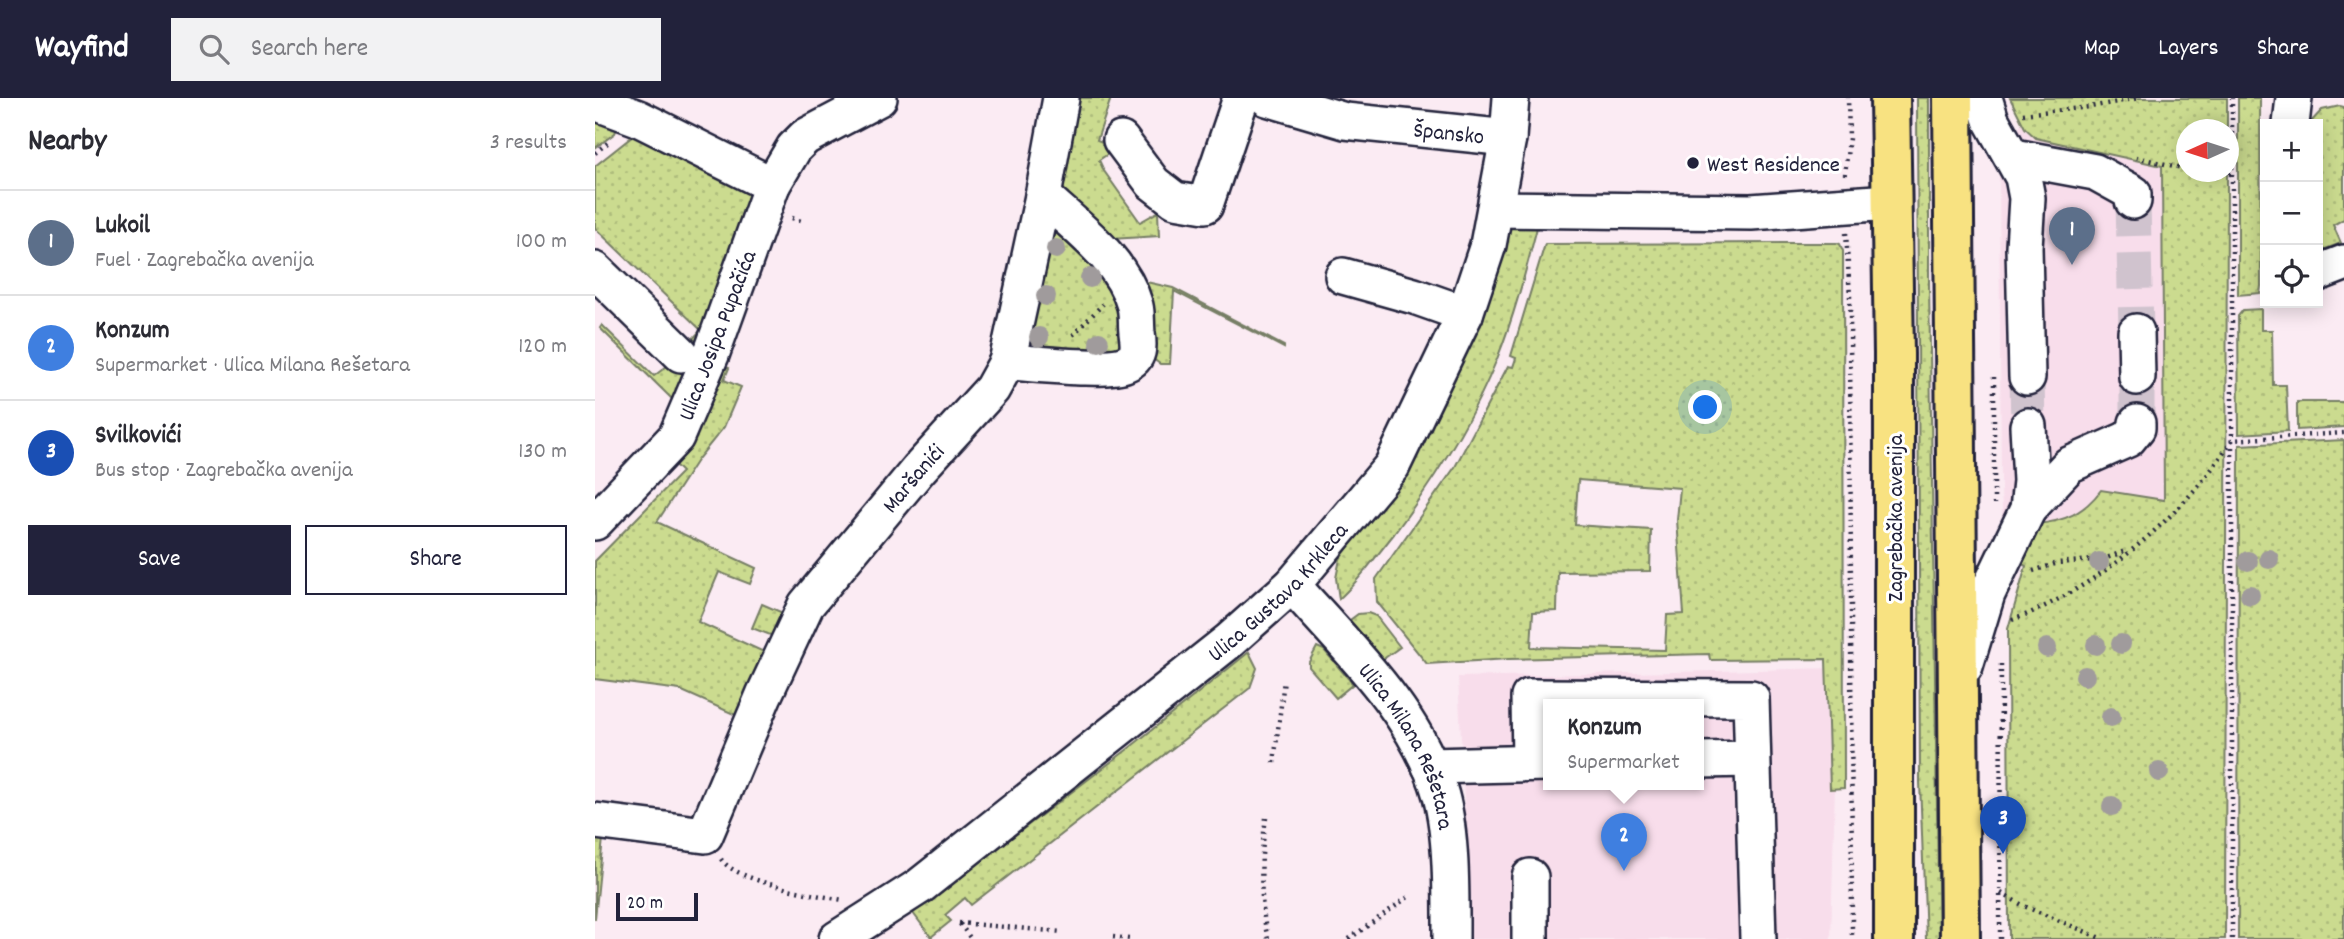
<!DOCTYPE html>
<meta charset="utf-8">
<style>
:root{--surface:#fff;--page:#f2f2f3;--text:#2b2b33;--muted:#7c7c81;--line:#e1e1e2;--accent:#22223b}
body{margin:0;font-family:Dekko,sans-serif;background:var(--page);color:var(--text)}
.controls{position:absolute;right:21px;top:21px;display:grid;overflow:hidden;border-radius:0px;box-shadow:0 4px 18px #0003}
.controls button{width:63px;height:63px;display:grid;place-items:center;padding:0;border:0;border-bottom:2px solid var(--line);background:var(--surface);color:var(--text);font:35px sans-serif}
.compass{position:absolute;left:1581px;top:21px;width:63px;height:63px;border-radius:50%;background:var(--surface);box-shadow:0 4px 18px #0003;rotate:267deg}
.scale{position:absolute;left:21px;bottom:18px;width:82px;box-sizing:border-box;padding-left:7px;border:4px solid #22223b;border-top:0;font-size:19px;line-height:24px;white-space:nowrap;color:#22223b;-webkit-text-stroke:5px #fff;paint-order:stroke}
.you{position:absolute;left:1111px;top:310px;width:24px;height:24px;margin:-18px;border:5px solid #fff;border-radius:50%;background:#1a73e8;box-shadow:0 0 0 10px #1a73e833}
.badge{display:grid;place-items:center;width:46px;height:46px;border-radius:50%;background:var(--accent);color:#fff;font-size:23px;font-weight:700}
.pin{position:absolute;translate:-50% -58px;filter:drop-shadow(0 2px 4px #0008)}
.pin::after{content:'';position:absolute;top:37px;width:24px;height:21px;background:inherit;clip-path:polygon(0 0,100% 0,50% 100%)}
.popup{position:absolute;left:948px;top:601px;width:161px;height:91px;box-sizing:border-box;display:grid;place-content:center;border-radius:0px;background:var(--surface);filter:drop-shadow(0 2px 5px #0005);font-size:23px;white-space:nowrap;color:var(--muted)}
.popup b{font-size:26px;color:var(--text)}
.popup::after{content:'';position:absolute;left:50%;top:100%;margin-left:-14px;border:14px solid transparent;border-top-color:var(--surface)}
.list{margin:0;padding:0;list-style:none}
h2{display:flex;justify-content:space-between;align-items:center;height:91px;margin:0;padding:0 28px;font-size:30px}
h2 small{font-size:23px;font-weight:400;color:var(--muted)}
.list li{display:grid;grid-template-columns:46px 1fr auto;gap:21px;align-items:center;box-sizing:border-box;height:105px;padding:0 28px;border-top:2px solid var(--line)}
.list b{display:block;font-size:26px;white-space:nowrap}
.list p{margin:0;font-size:23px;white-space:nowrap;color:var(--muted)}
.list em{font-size:23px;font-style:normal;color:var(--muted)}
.actions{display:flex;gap:14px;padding:21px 28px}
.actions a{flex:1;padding:16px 0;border:2px solid var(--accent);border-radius:0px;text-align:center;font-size:24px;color:var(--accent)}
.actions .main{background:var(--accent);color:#fff}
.icon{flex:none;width:38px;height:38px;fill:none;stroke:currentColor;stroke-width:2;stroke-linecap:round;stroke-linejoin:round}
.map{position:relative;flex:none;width:1749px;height:841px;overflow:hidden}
header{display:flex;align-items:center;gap:42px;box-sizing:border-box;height:98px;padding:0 35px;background:var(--accent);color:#fff}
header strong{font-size:33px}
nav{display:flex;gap:38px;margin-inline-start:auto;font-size:24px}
.search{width:490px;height:63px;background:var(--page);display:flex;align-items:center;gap:18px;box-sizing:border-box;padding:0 24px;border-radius:0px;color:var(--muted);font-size:26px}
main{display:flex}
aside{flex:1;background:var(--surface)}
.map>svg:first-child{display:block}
</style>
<header>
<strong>Wayfind</strong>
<div class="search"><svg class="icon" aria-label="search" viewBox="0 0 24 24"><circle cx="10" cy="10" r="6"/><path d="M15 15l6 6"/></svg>Search here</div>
<nav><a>Map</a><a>Layers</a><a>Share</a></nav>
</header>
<main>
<aside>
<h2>Nearby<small>3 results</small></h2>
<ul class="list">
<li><span class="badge" style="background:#5c6f8a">1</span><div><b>Lukoil</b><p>Fuel · Zagrebačka avenija</p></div><em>100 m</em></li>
<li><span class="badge" style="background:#3f7fe0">2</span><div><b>Konzum</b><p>Supermarket · Ulica Milana Rešetara</p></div><em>120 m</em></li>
<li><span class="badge" style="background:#1a4fb4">3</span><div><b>Svilkovići</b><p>Bus stop · Zagrebačka avenija</p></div><em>130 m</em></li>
</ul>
<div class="actions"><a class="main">Save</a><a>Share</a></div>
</aside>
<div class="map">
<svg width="1749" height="841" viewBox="0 0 1749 841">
<defs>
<pattern id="green-dots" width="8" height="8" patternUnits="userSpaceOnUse" patternTransform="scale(1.75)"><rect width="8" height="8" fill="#cbdb8f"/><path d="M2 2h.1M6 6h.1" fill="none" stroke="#aebc7c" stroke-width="1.8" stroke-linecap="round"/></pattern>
</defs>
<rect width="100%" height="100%" fill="#fbebf3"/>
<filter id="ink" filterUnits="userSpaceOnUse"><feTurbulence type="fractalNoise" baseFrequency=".0143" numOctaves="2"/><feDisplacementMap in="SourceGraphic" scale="14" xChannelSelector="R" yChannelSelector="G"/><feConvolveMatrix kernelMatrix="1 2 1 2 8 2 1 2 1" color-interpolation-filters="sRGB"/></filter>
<g filter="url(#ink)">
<g fill="#f8ddeb" fill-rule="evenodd">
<polygon points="1427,25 1441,40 1567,67 1569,402 1506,392 1488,413 1474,419 1455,425 1408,430 1406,392 1404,66"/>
<path d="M1243,570L1236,841H876L863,579ZM954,607H1104V687H954Z"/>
</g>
<g fill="url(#green-dots)" stroke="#767e65" stroke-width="2" fill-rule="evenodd">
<polygon points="484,0 516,0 502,42 522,50 504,62 509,73 545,124 563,114 564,138 516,141 462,105"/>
<polygon points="1322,0 1334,0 1334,186 1344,841 1331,841 1325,684"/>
<path d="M1415,0H1632V31L1591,32V74H1632L1630,841H1414L1413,531L1431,468L1420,462L1440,426C1469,424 1489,415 1506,392L1569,402L1567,68L1441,40L1430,30Z"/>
<polygon points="1643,0 1665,0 1666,188 1665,195 1643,197"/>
<polygon points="1745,8 1749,9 1749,121 1738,127 1746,145 1723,154 1723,26 1714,26 1727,12"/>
<polygon points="0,21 22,30 20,35 0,50"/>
<polygon points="38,38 142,79 160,100 107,254 92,247 106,232 0,130 0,68"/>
<path d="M944,122C932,168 920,216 902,261C877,323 839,382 799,436C781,458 765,482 744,501L741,480L745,461L828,343L849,303L878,237L914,124Z"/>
<polygon points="459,124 468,130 530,209 525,255 432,254"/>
<path d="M1198,145H1242L1245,146L1248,153L1249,690L1235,691L1231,561L1115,562L1114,556L914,561L832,566L782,504L781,481L860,369L913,268L918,269L921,260L916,258L950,146ZM983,382L1085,390L1082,422L1089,516L1072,517L1070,552L936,549L938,514L962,513L963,474L1055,473L1056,432L980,427Z"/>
<polygon points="538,181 578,190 689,248 689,250 579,193 575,266 565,266 558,261"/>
<polygon points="1666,211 1666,232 1677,232 1678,287 1691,287 1693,333 1644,336 1643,218 1648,212"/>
<polygon points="7,227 59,278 76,265 105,258 81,300 76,300 5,230"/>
<polygon points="121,265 134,270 129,282 146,289 129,329 103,361 62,424 161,470 155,486 124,474 103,524 169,554 143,618 85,592 0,581 0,463 87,374 74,361"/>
<polygon points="1702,304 1749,304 1749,329 1702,332"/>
<polygon points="1749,342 1749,841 1643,841 1644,347"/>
<polygon points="167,506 188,515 178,538 157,530"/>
<polygon points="773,515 781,518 805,549 787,562 755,522 763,516"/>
<polygon points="722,549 729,552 758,586 741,600 714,569 714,564"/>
<polygon points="654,554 662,570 655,590 376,807 370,800 350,817 356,823 336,839 318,815 533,651"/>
<polygon points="0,729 9,730 0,821"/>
</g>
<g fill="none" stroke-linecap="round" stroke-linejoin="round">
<g stroke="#d0c3ce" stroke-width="35" stroke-dasharray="35 18" stroke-linecap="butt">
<polyline points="1538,103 1541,234"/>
<polyline points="1432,279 1433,328"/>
<polyline points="1542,325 1542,279"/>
</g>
<defs>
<g id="minor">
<path id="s1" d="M672,0L750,23L913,40"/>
<polyline points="1389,0 1396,22 1428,79 1432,100 1429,149 1432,279"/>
<polyline points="0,4 43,20 177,87 116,257 81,339 0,424"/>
<polyline points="1696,26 1699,0"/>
<polyline points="526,42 558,85 580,102 610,107 646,0"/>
<polyline points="1419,59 1500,74 1538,95 1538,103"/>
<polyline points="177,87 199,50 210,39 284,0"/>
<polyline points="900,111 1156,114 1295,104"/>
<polyline points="0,172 86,256"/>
<polyline points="1723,175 1749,165"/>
<polyline points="748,178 819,198 870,216"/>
<polyline points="1541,234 1542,279"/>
<path d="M412,264C436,265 512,274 530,266C545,260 544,248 542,235C541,226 542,216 540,208C527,161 482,130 448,98"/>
<polyline points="1433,411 1474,367 1533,341 1542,330 1542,325"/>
<path id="s2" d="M697,487C751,548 824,617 846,698C857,739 856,798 856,841"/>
<polyline points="1370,568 1392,496 1433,411 1436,383 1433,328"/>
<polyline points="1104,662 1157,661"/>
<polyline points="935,665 934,599 1156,600 1163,841"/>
<polyline points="835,668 954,665"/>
<path id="s3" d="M0,723L110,737L169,597L211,507L324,371L397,291L412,264L448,98L466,0"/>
<polyline points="935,779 935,841"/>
<path id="s4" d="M242,841L325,788L634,543L697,487L797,368L870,216L893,147L913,40L916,0"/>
</g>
<g id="major">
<polyline points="1295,0 1299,256 1299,841"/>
<polyline points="1358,0 1365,841"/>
</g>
</defs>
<use href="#minor" stroke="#22223b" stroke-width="40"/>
<use href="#major" stroke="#22223b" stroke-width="44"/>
<g stroke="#22223b" stroke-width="4.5" stroke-dasharray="2 5" stroke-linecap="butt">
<polyline points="1428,16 1495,9 1544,0"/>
<polyline points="0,55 16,42"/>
<polyline points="1541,59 1591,71"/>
<polyline points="1613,74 1637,76"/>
<polyline points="1250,77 1254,40 1253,0"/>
<polyline points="197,120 209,124"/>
<polyline points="1251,135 1255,198 1257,841"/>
<polyline points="478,237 508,206"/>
<polyline points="1399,279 1399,406"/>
<polyline points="1438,473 1463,465 1509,461 1530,453"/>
<path d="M1417,522C1501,492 1590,417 1637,342L1749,335"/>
<polyline points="679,665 689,582"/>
<path d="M671,720C665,759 664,803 673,841"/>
<path d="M126,761C141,784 221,797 248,802"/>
<polyline points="1406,795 1429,808 1508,841"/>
<polyline points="364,825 468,834"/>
<polyline points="365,826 376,841"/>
<polyline points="518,839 535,841"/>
<polyline points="754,841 816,797"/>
<polyline points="1405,841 1406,563"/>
<polyline points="1637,841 1637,0"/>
</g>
<use href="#minor" stroke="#fff" stroke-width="35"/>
<use href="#major" stroke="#f8e281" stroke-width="38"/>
</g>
<g fill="#a09b9c">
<circle cx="461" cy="151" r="10"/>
<circle cx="495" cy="180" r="10"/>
<circle cx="451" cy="198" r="10"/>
<circle cx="444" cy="239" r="10"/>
<circle cx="504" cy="244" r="10"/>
<circle cx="1674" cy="461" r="10"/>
<circle cx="1653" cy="463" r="10"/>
<circle cx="1504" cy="464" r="10"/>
<circle cx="1655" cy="497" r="10"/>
<circle cx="1526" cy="546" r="10"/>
<circle cx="1501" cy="547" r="10"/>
<circle cx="1452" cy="550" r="10"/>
<circle cx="1490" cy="578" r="10"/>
<circle cx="1516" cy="619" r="10"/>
<circle cx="1564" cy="674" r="10"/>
<circle cx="1517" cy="708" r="10"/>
</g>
</g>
<circle fill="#22223b" stroke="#fff" stroke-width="2.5" cx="1098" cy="65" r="7"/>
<g text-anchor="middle" stroke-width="6" stroke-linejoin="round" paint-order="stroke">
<g font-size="23" fill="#22223b" stroke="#fff">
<text dy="8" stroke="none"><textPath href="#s1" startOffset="186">Špansko</textPath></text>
<text transform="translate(121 237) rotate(-69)" y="8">Ulica Josipa Pupačića</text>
<text dy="8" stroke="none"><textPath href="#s3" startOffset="528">Maršanići</textPath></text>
<text transform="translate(1299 420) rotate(-90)" y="8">Zagrebačka avenija</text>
<text dy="8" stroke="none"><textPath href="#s4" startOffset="562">Ulica Gustava Krkleca</textPath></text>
<text dy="8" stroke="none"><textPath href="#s2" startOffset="201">Ulica Milana Rešetara</textPath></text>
</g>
<g font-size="23" fill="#22223b" stroke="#fff" text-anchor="start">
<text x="1112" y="73">West Residence</text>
</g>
</g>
</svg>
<div class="controls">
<button>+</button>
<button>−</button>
<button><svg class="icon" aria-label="locate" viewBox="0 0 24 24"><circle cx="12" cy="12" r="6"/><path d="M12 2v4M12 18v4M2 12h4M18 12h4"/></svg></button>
</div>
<svg class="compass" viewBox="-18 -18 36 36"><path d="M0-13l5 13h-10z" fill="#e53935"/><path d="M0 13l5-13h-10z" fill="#7c7c81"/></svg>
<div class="scale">20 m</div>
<div class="you"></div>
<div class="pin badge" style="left:1477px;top:167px;background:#5c6f8a">1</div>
<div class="pin badge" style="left:1029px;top:773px;background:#3f7fe0">2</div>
<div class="popup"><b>Konzum</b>Supermarket</div>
<div class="pin badge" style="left:1408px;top:756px;background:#1a4fb4">3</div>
</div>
</main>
